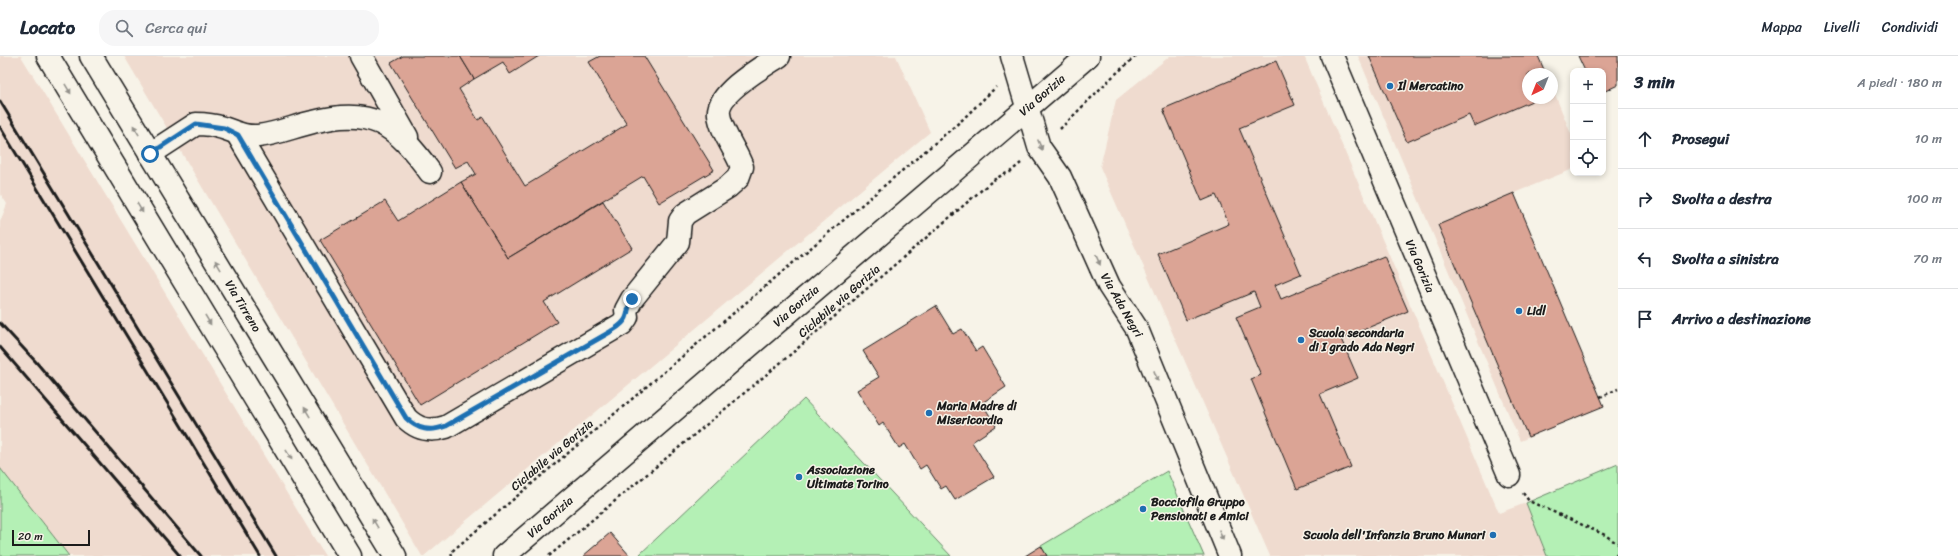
<!DOCTYPE html>
<html lang="it">
<meta charset="utf-8">
<style>
:root{--surface:#fff;--page:#f6f6f7;--text:#1f2937;--muted:#747a83;--line:#e0e1e3}
body{margin:0;font-family:Sriracha,sans-serif;background:var(--page);color:var(--text)}
.controls{position:absolute;right:12px;top:12px;display:grid;overflow:hidden;border-radius:8px;box-shadow:0 2px 6px #0003}
.controls button{width:36px;height:36px;display:grid;place-items:center;padding:0;border:0;border-bottom:1px solid var(--line);background:var(--surface);color:var(--text);font:20px sans-serif}
.compass{position:absolute;left:1522px;top:12px;width:36px;height:36px;border-radius:50%;background:var(--surface);box-shadow:0 2px 6px #0003;rotate:223deg}
.scale{position:absolute;left:12px;bottom:10px;width:78px;box-sizing:border-box;padding-left:4px;border:2px solid #1c1c1c;border-top:0;font-size:11px;line-height:14px;white-space:nowrap;color:#1c1c1c;-webkit-text-stroke:3px #f7f3e8;paint-order:stroke}
.stop{position:absolute;width:12px;height:12px;margin:-9px;border:3px solid #1f6fb2;border-radius:50%;background:#fff}
.stop.end{background:#1f6fb2;border-color:#fff;box-shadow:0 1px 4px #0008}
.list{margin:0;padding:0;list-style:none}
h2{display:flex;justify-content:space-between;align-items:center;height:52px;margin:0;padding:0 16px;font-size:17px}
h2 small{font-size:13px;font-weight:400;color:var(--muted)}
.list li{display:grid;grid-template-columns:26px 1fr auto;gap:12px;align-items:center;box-sizing:border-box;height:60px;padding:0 16px;border-top:1px solid var(--line)}
.list b{display:block;font-size:15px;white-space:nowrap}
.list em{font-size:13px;font-style:normal;color:var(--muted)}
.icon{flex:none;width:22px;height:22px;fill:none;stroke:currentColor;stroke-width:2;stroke-linecap:round;stroke-linejoin:round}
.map{position:relative;flex:none;width:1618px;height:500px;overflow:hidden}
header{display:flex;align-items:center;gap:24px;box-sizing:border-box;height:56px;padding:0 20px;background:var(--surface);border-bottom:1px solid var(--line)}
header strong{font-size:19px}
nav{display:flex;gap:22px;margin-inline-start:auto;font-size:14px}
.search{width:280px;height:36px;background:var(--page);display:flex;align-items:center;gap:10px;box-sizing:border-box;padding:0 14px;border-radius:16px;color:var(--muted);font-size:15px}
main{display:flex}
aside{flex:1;background:var(--surface)}
.map>svg:first-child{display:block}
</style>
<header>
<strong>Locato</strong>
<div class="search"><svg class="icon" aria-label="search" viewBox="0 0 24 24"><circle cx="10" cy="10" r="6"/><path d="M15 15l6 6"/></svg>Cerca qui</div>
<nav><a>Mappa</a><a>Livelli</a><a>Condividi</a></nav>
</header>
<main>
<div class="map">
<svg width="1618" height="500" viewBox="0 0 1618 500">
<rect width="100%" height="100%" fill="#f7f3e8"/>
<filter id="ink" filterUnits="userSpaceOnUse"><feTurbulence type="fractalNoise" baseFrequency=".025" numOctaves="2"/><feDisplacementMap in="SourceGraphic" scale="8" xChannelSelector="R" yChannelSelector="G"/><feConvolveMatrix kernelMatrix="1 2 1 2 8 2 1 2 1" color-interpolation-filters="sRGB"/></filter>
<g filter="url(#ink)">
<g fill="#efdbcf">
<polygon points="0,0 21,0 325,500 69,500 0,412 0,166 7,148 0,137"/>
<polygon points="124,0 896,0 930,76 424,500 422,500"/>
<polygon points="1170,0 1304,0 1499,457 1526,447 1547,500 1270,500 1100,111 1116,44"/>
<polygon points="1358,0 1538,0 1546,18 1528,18 1528,42 1552,42 1552,31 1573,83 1573,113 1514,137 1604,350 1520,385"/>
</g>
<g fill="#b4f0b5" stroke="#688668">
<polygon points="804,343 951,500 641,500 640,498"/>
<polygon points="1618,408 1618,500 1547,500 1526,447"/>
<polygon points="0,412 69,500 0,500"/>
<polygon points="1167,415 1204,500 1047,500 1041,490"/>
</g>
<g fill="#dba495" stroke="#1c1c1c">
<polygon points="403,0 460,0 474,23 459,33 478,64 483,61 525,130 627,68 589,6 600,0 644,0 714,114 659,147 643,120 508,202 461,126 476,118 468,105 455,112 391,7"/>
<polygon points="460,0 539,0 510,18 503,6 474,23"/>
<polygon points="1369,0 1538,0 1546,18 1528,18 1528,42 1539,42 1474,70 1469,59 1407,86"/>
<polygon points="1578,0 1618,0 1618,29 1603,36 1603,15 1585,15"/>
<polygon points="1276,5 1295,49 1239,72 1301,218 1275,229 1281,243 1384,200 1408,255 1341,283 1358,322 1320,338 1351,411 1297,433 1251,323 1261,319 1236,261 1260,251 1254,236 1186,264 1158,198 1229,168 1216,139 1202,145 1163,53"/>
<polygon points="461,126 508,202 603,145 632,192 544,246 557,266 420,349 320,184 385,145 398,165"/>
<polygon points="1514,137 1604,350 1528,381 1438,169"/>
<polygon points="936,250 953,278 962,273 976,295 982,291 1006,331 982,347 996,370 972,386 994,421 955,444 946,430 941,433 926,409 920,413 905,388 899,392 883,367 879,370 857,334 879,321 863,295"/>
<polygon points="610,477 630,500 583,500"/>
<polygon points="1041,490 1047,500 1025,500"/>
</g>
<g fill="none" stroke-linecap="round" stroke-linejoin="round">
<defs>
<g id="minor">
<polyline points="48,0 350,500"/>
<polyline points="91,0 395,500"/>
<polyline points="361,0 407,81"/>
<polyline points="1012,0 1039,91 1060,121 1109,230 1137,273 1230,500"/>
<polyline points="1332,0 1509,419"/>
<path d="M238,79L406,362C418,374 430,376 446,371L622,268L627,261L626,254L632,243L678,186L680,165L685,158L728,131L738,122L742,111C736,94 721,76 719,58C716,37 764,10 779,0"/>
<path d="M150,98L196,68C205,68 214,69 223,72C236,76 243,81 258,80C277,78 295,70 313,66C372,50 396,69 430,116"/>
<polyline points="504,500 1088,0"/>
</g>
</defs>
<use href="#minor" stroke="#1c1c1c" stroke-width="25"/>
<g stroke="#1c1c1c" stroke-width="2.5" stroke-dasharray="3 3" stroke-linecap="butt">
<polyline points="1060,73 1110,23 1136,0"/>
<polyline points="1600,341 1618,333"/>
<polyline points="1523,437 1529,445 1605,479 1618,488"/>
<polyline points="452,500 451,496 962,64 996,31"/>
<polyline points="549,500 791,298 992,125 1002,119 1010,116 1021,107"/>
<polyline points="1616,500 1618,496"/>
</g>
<use href="#minor" stroke="#f7f3e8" stroke-width="22"/>
<g stroke="#1c1c1c" stroke-width="3">
<polyline points="0,45 276,500"/>
<polyline points="0,71 260,500"/>
<polyline points="0,267 36,306 201,500"/>
<polyline points="0,291 180,500"/>
</g>
</g>
<defs><path id="oneway-solid" d="M-6-.8H1V-3.2L6.5 0L1 3.2V.8H-6Z"/></defs>
<g fill="#94928c">
<use href="#oneway-solid" transform="translate(68 33) rotate(59)"/>
<use href="#oneway-solid" transform="translate(136 74) rotate(-121)"/>
<use href="#oneway-solid" transform="translate(1040 89) rotate(67)"/>
<use href="#oneway-solid" transform="translate(140 152) rotate(59)"/>
<use href="#oneway-solid" transform="translate(1098 204) rotate(66)"/>
<use href="#oneway-solid" transform="translate(218 209) rotate(-121)"/>
<use href="#oneway-solid" transform="translate(208 264) rotate(59)"/>
<use href="#oneway-solid" transform="translate(1156 320) rotate(69)"/>
<use href="#oneway-solid" transform="translate(307 356) rotate(-121)"/>
<use href="#oneway-solid" transform="translate(289 399) rotate(59)"/>
<use href="#oneway-solid" transform="translate(375 467) rotate(-121)"/>
<use href="#oneway-solid" transform="translate(1221 479) rotate(68)"/>
</g>
</g>
<g fill="none" stroke-linecap="round" stroke-linejoin="round" filter="url(#ink)">
<path stroke="#1f6fb2" stroke-width="5" d="M150,98L196,68L224,72L238,79L406,362C418,374 430,376 446,370L610,276C616,272 623,269 626,262C629,255 627,251 632,243"/>
</g>
<g fill="#1f6fb2" stroke="#f7f3e8" stroke-width="1.5">
<circle cx="1390" cy="30" r="4"/>
<circle cx="1519" cy="255" r="4"/>
<circle cx="1301" cy="284" r="4"/>
<circle cx="929" cy="357" r="4"/>
<circle cx="799" cy="421" r="4"/>
<circle cx="1143" cy="453" r="4"/>
<circle cx="1493" cy="479" r="4"/>
</g>
<g text-anchor="middle" stroke-width="3" stroke-linejoin="round" paint-order="stroke">
<g font-size="12" font-weight="bold" fill="#1c1c1c" stroke="#f7f3e8" text-anchor="start">
<text x="1398" y="34">Il Mercatino</text>
<text x="1527" y="259">Lidl</text>
<text x="1309" y="281">Scuola secondaria<tspan x="1309" dy="14">di I grado Ada Negri</tspan></text>
<text x="937" y="354">Maria Madre di<tspan x="937" dy="14">Misericordia</tspan></text>
<text x="807" y="418">Associazione<tspan x="807" dy="14">Ultimate Torino</tspan></text>
<text x="1151" y="450">Bocciofila Gruppo<tspan x="1151" dy="14">Pensionati e Amici</tspan></text>
<text x="1485" y="483" text-anchor="end">Scuola dell'Infanzia Bruno Munari</text>
</g>
<g font-size="12" fill="#1c1c1c" stroke="#f7f3e8">
<text transform="translate(1042 39) rotate(-41)" y="4">Via Gorizia</text>
<text transform="translate(1420 210) rotate(67)" y="4">Via Gorizia</text>
<text transform="translate(839 245) rotate(-41)" y="4">Ciclabile via Gorizia</text>
<text transform="translate(1122 249) rotate(60)" y="4">Via Ada Negri</text>
<text transform="translate(243 250) rotate(59)" y="4">Via Tirreno</text>
<text transform="translate(796 250) rotate(-41)" y="4">Via Gorizia</text>
<text transform="translate(552 399) rotate(-40)" y="4">Ciclabile via Gorizia</text>
<text transform="translate(550 461) rotate(-41)" y="4">Via Gorizia</text>
</g>
</g>
</svg>
<div class="controls">
<button>+</button>
<button>−</button>
<button><svg class="icon" aria-label="locate" viewBox="0 0 24 24"><circle cx="12" cy="12" r="6"/><path d="M12 2v4M12 18v4M2 12h4M18 12h4"/></svg></button>
</div>
<svg class="compass" viewBox="-18 -18 36 36"><path d="M0-13l5 13h-10z" fill="#e53935"/><path d="M0 13l5-13h-10z" fill="#747a83"/></svg>
<div class="scale">20 m</div>
<div class="stop" style="left:150px;top:98px"></div>
<div class="stop end" style="left:632px;top:243px"></div>
</div>
<aside>
<h2>3 min<small>A piedi · 180 m</small></h2>
<ul class="list">
<li><svg class="icon" aria-label="ahead" viewBox="0 0 24 24"><path d="M12 20V5M6 11l6-6 6 6"/></svg><div><b>Prosegui</b></div><em>10 m</em></li>
<li><svg class="icon" aria-label="right" viewBox="0 0 24 24"><path d="M7 20v-9h11M14 6l5 5-5 5"/></svg><div><b>Svolta a destra</b></div><em>100 m</em></li>
<li><svg class="icon" aria-label="left" viewBox="0 0 24 24"><path d="M17 20v-9H6M10 6l-5 5 5 5"/></svg><div><b>Svolta a sinistra</b></div><em>70 m</em></li>
<li><svg class="icon" aria-label="arrive" viewBox="0 0 24 24"><path d="M6 21V4h12l-3 4 3 4H6"/></svg><div><b>Arrivo a destinazione</b></div></li>
</ul>
</aside>
</main>
